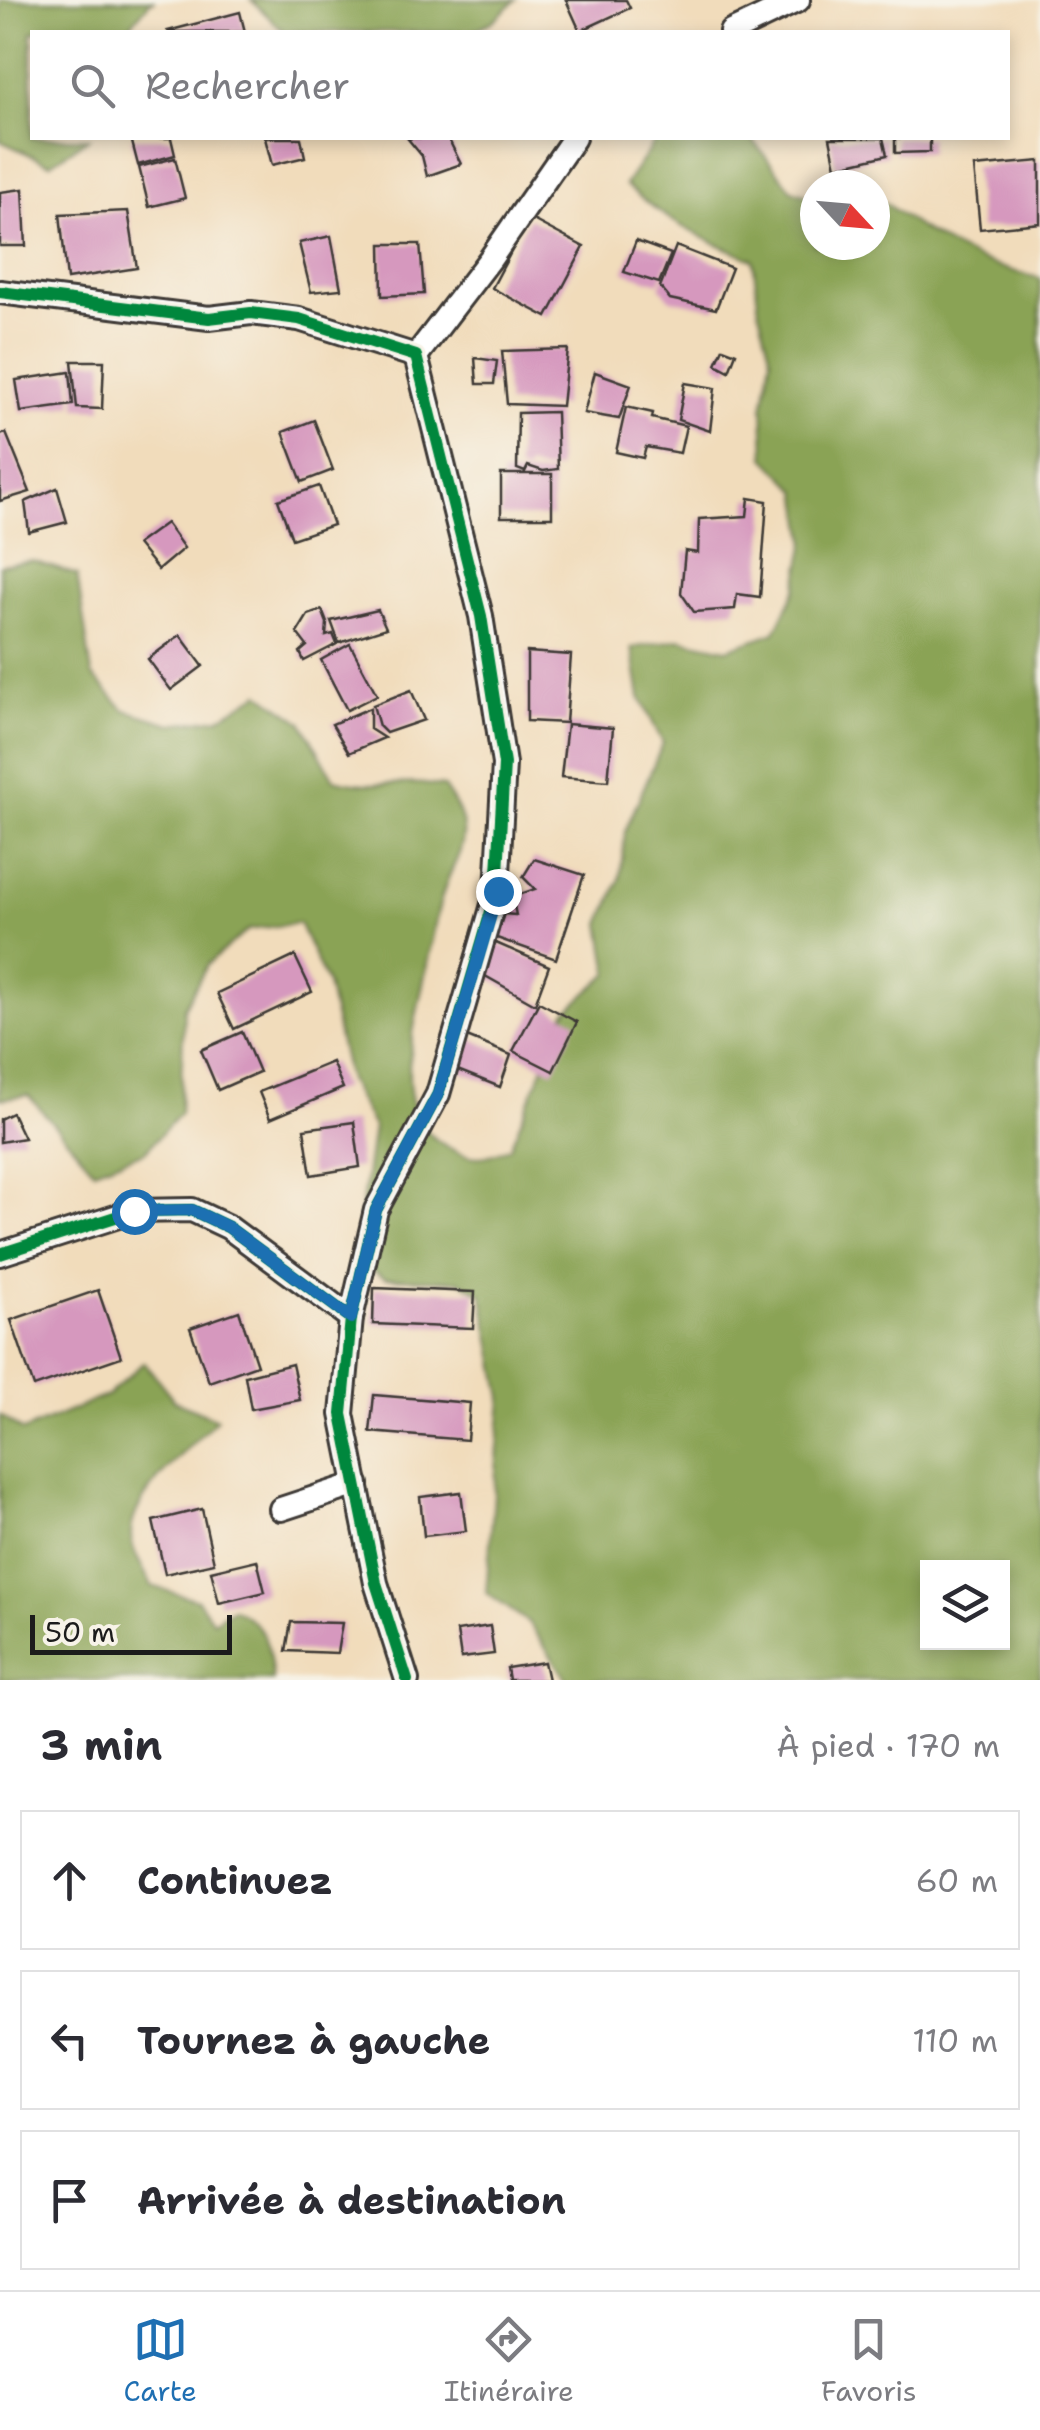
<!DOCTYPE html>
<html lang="fr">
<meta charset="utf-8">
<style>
:root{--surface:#fff;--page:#f7f7f7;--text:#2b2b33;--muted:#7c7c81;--line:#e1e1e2;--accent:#1f6fb2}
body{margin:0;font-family:"Shantell Sans",sans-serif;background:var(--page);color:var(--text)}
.controls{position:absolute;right:30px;bottom:30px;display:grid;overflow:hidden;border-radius:0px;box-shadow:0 5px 15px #0003}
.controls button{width:90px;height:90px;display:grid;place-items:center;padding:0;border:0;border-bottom:2px solid var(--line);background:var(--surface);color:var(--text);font:50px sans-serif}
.compass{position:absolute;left:800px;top:170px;width:90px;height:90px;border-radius:50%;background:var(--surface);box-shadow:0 5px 15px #0003;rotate:116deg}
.scale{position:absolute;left:30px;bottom:25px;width:202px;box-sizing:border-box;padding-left:10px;border:5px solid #1c1c1c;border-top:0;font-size:28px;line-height:35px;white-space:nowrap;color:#1c1c1c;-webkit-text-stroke:8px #f7f3e8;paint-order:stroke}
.stop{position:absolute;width:30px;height:30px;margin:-22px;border:8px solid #1f6fb2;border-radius:50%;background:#fff}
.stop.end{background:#1f6fb2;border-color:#fff;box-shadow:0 2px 10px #0008}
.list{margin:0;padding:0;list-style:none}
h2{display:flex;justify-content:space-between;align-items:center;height:130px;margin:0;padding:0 40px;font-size:42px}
h2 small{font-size:32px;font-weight:400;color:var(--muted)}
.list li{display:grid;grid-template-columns:65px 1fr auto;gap:30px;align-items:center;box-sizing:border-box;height:140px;margin:0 20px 20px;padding:0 20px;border:2px solid var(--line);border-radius:0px}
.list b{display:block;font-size:38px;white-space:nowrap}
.list em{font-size:32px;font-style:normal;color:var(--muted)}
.icon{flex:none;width:55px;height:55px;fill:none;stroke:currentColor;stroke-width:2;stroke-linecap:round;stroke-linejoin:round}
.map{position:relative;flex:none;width:1040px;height:1680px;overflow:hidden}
.search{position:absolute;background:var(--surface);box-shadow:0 5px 15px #0003;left:30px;right:30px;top:30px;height:110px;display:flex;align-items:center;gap:25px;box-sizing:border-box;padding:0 35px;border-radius:0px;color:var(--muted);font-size:38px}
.sheet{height:610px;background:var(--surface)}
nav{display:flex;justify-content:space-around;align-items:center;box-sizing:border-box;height:140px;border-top:2px solid var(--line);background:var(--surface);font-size:28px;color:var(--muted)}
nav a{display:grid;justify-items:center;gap:5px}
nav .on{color:var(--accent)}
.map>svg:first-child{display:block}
</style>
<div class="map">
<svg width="1040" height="1680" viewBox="0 0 1040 1680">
<rect width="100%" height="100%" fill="#f7f3e8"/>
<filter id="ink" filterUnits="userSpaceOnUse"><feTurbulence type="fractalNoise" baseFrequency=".01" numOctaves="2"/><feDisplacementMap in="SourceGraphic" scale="20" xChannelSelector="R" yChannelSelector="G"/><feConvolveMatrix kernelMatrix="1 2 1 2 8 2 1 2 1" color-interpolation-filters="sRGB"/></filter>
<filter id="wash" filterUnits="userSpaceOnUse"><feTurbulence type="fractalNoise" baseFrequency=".0048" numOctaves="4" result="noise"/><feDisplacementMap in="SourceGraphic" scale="40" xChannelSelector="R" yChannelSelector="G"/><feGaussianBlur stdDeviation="2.25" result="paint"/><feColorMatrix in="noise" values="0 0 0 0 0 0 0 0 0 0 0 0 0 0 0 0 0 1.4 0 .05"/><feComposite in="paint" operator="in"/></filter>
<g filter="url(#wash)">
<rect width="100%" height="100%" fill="#f1dcbb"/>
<g fill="#8aa354" stroke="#536038" stroke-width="2.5" fill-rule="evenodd">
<polygon points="0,0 155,0 150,2 125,32 32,32 32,138 89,138 50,164 0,141"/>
<polygon points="251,0 516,0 492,22 470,32 284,32"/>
<path d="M657,138H751L792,190L815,198V245H875V203L884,202C932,240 980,265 1040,278V1680H567L528,1622L486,1593L502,1398L482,1294L460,1281L385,1278L354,1259L373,1127L348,1080L327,984L299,923L248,930L208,964L184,1008L180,1113L145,1152L94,1170L28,1095L0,1099V565L33,561L77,575L92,675L125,710L171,724L219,718L260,693L302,722L334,779C371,790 407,778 444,787C454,802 465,817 463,836C462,852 454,864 448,879C435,913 431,949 423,984C413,1035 388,1114 446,1146C472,1161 484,1160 510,1147L566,1012L609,973L601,924L620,879L625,831L663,743L640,697L632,648L679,639L727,649L775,632L796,589L806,541L798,491L765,457L763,408L771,358L759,312L753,259C699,238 670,223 625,185ZM928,1568H1002V1642H928Z"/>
<path d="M144,1362L175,1401L217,1419C190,1447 130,1496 131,1536C132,1552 145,1572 152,1586L198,1600L213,1621L233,1608C268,1627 268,1643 273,1680H0V1415L23,1431L108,1395Z"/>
</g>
<g id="blocks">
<g fill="#d698be">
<polygon points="566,0 626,0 630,8 580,31"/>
<polygon points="240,12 245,32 169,32 168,31"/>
<polygon points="131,138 171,138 175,155 138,165"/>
<polygon points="265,138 301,138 305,157 272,165"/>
<polygon points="412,138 448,138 461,164 427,176 422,156 408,139"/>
<polygon points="830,138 883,138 887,155 836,167"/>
<polygon points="895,138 930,138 930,152 895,153"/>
<polygon points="175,158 185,198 149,207 139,167"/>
<polygon points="1040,161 1040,223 980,229 974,167"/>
<polygon points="23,189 26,246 0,246 0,192"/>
<polygon points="128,211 137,268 67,279 60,214"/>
<polygon points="529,218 584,247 547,317 492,288"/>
<polygon points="331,236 341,289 311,292 299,243"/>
<polygon points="636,241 671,254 659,283 624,272"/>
<polygon points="381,244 420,244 424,294 382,296"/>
<polygon points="676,246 732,268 716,309 670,299 660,287"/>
<polygon points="723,348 736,353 729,371 716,364"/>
<polygon points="568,349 562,406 507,404 502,351"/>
<polygon points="475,358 497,361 494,384 477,384"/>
<polygon points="72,361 104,361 102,409 77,408"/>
<polygon points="70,372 73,405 21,412 16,380"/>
<polygon points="595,372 631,385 619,419 584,413"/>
<polygon points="685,383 715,388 710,431 678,420"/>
<polygon points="626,407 653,413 652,418 686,426 680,453 646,447 643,458 616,452"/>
<polygon points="556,412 558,469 543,471 528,466 525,472 517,469 518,413"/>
<polygon points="314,420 333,470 302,482 283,432"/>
<polygon points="6,433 30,492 0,501 0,435"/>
<rect x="501" y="474" width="51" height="43"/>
<polygon points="319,486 333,525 292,539 278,500"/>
<polygon points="57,488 67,522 29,532 25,502"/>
<polygon points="749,498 767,501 760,597 737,594 735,609 694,612 681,593 685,551 698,553 699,519 747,516"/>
<polygon points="166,523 184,548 158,570 137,544"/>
<polygon points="322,610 327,623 326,636 333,634 337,644 304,661 300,652 307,646 297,633 308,615"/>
<polygon points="378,610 386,628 339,643 331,621"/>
<polygon points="180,635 203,666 171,690 148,659"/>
<polygon points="350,644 377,695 347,710 321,660"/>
<polygon points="527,652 571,655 566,723 527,721"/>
<polygon points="411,690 424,720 386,733 379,726 373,705"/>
<polygon points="370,708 370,729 384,738 349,753 332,724"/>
<polygon points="567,724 613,728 608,781 561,777"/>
<polygon points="534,859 584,875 556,959 494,937 504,914 516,915 512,897 535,889 523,877"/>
<polygon points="496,943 549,966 535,1004 480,973"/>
<polygon points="295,956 312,992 234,1029 217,993"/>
<polygon points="539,1002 577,1022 553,1071 513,1051"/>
<polygon points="242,1032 259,1072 218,1090 201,1050"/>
<polygon points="467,1037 511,1055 500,1087 455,1069"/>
<polygon points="332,1062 343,1088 270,1119 259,1092"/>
<polygon points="12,1113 24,1138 0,1142 0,1119"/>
<polygon points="354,1122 360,1167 311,1175 304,1129"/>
<polygon points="374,1288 475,1292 473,1328 373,1324"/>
<polygon points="98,1290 121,1357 34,1387 11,1320"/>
<polygon points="239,1311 257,1365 209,1382 190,1328"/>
<polygon points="292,1364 300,1400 251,1409 245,1376"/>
<polygon points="374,1395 470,1403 467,1440 370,1432"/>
<polygon points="461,1492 466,1531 424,1536 420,1497"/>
<polygon points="202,1509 214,1563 165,1574 153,1521"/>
<polygon points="257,1560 265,1592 219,1603 211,1571"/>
<polygon points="291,1622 342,1623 337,1653 286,1651"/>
<polygon points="490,1626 494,1654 461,1658 457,1631"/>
<polygon points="544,1662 548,1680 509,1680 507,1668"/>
</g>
</g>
</g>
<g filter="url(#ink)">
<use href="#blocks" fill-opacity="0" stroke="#3c3934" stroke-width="2.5"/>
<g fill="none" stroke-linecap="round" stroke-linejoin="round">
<defs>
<g id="minor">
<polyline points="731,32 798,0"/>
<polyline points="0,292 209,318 251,313 299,319 416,356"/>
<polyline points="416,356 491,258 574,138"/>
<polyline points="0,1254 134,1211 192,1210 228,1227 351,1318"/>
<polyline points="281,1509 357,1484"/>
<polyline points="407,1680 376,1583 342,1414 351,1318 376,1210 438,1094 497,891 504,764 481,616 416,356"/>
</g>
</defs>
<use href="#minor" stroke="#3c3934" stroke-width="28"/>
<use href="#minor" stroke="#fff" stroke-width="22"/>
<defs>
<g id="cycleway">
<polyline points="0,292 209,318 251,313 299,319 416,356 481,616 504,764 497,891 438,1094 376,1210 351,1318 342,1414 376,1583 407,1680"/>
<polyline points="0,1254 134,1211 192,1210 228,1227 351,1318"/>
</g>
</defs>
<use href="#cycleway" stroke="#f7f3e8" stroke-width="19"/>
<use href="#cycleway" stroke="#00873e" stroke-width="12"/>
</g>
</g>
<g fill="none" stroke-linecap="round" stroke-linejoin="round" filter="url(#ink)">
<polyline stroke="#1f6fb2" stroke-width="12" points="134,1211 192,1210 228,1227 351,1318 376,1210 438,1094 498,891"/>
</g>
</svg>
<div class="controls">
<button><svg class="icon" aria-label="layers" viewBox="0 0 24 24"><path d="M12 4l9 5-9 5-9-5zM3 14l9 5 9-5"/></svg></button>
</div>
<svg class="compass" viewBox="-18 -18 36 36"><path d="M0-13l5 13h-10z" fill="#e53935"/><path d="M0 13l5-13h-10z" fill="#7c7c81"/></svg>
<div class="scale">50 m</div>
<div class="stop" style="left:134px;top:1211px"></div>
<div class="stop end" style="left:498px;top:891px"></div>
<div class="search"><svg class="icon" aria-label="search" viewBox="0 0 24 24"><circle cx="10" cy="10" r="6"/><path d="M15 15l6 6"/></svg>Rechercher</div>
</div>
<section class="sheet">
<h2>3 min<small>À pied · 170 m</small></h2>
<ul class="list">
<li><svg class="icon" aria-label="ahead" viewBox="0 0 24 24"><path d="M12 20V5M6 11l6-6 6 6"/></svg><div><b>Continuez</b></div><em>60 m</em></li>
<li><svg class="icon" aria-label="left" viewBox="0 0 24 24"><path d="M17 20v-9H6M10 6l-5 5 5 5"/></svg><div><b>Tournez à gauche</b></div><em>110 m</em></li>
<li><svg class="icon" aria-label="arrive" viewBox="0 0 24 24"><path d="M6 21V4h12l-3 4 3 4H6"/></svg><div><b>Arrivée à destination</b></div></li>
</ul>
</section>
<nav>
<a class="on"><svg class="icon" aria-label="map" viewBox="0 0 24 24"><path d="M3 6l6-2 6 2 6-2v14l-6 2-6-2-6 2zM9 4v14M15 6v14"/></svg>Carte</a>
<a><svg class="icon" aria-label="directions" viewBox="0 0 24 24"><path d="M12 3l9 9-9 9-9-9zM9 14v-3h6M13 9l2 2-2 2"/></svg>Itinéraire</a>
<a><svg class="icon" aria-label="saved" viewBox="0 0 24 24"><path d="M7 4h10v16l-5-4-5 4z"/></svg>Favoris</a>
</nav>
